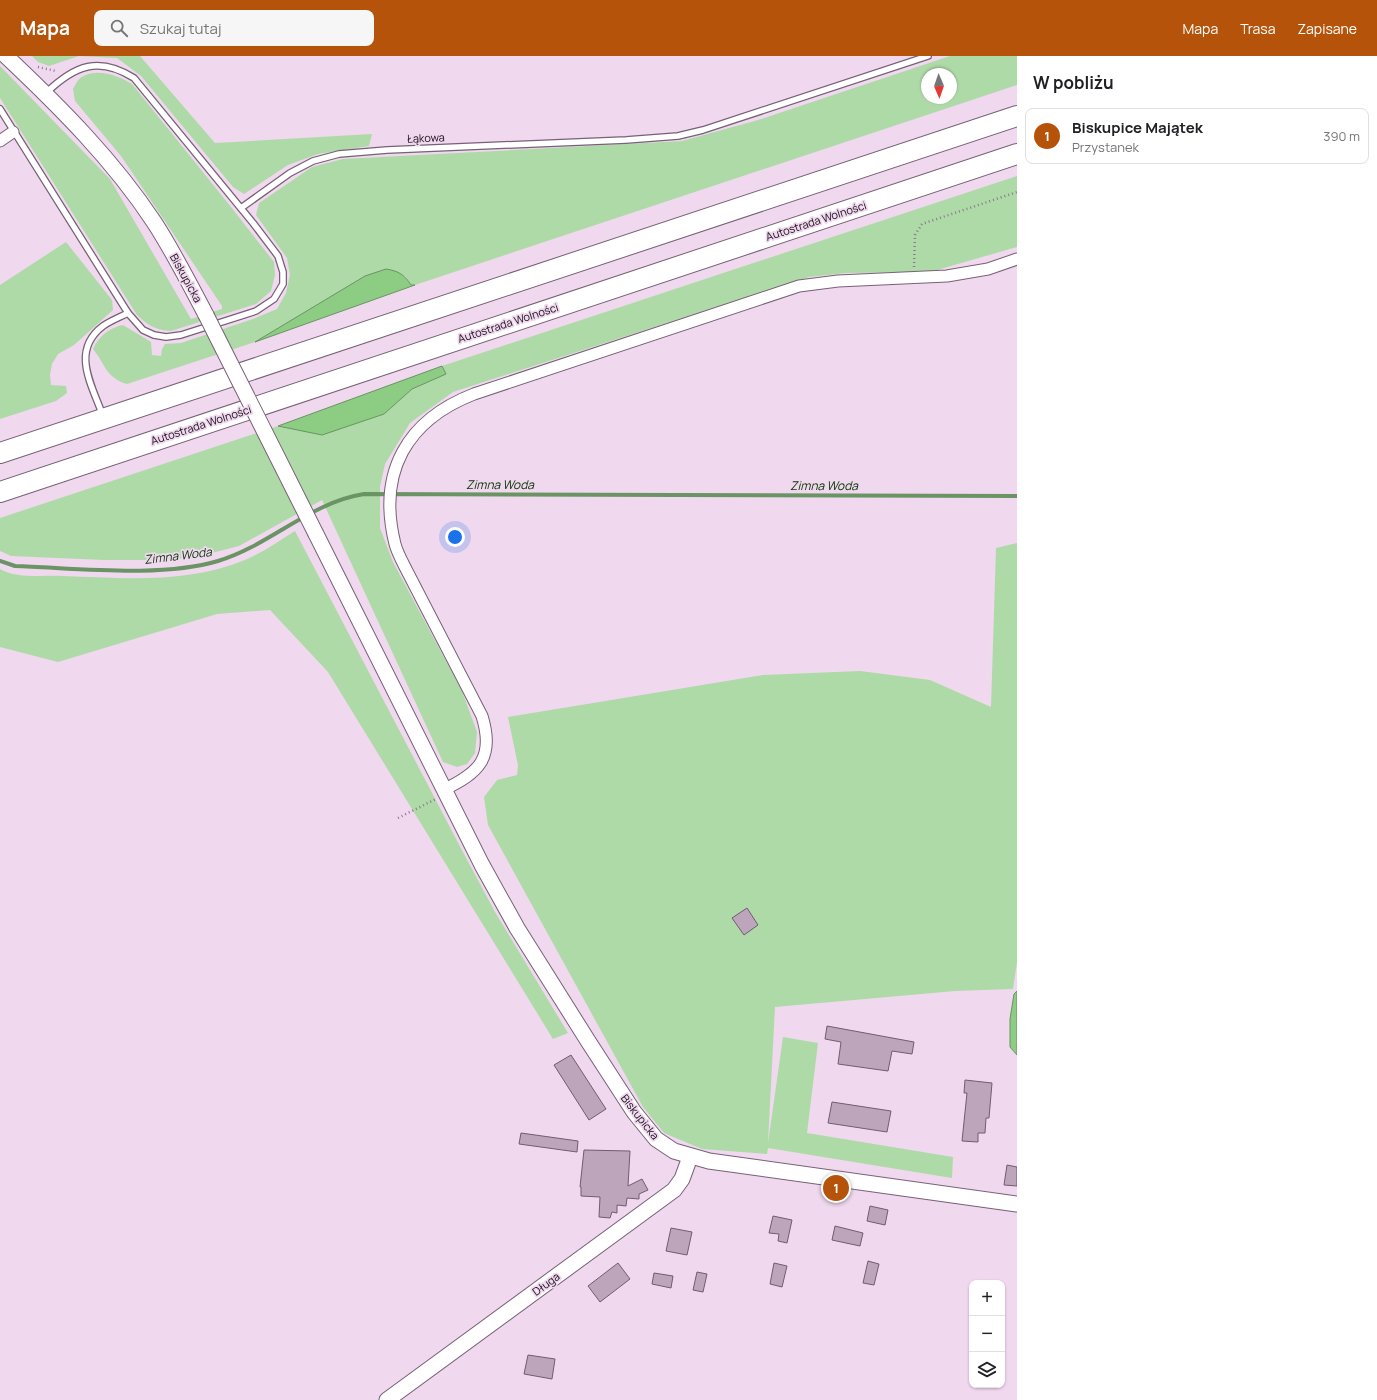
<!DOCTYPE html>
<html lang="pl">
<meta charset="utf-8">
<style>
:root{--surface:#fff;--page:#f6f6f6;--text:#202124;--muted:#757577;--line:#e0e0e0;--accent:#b45309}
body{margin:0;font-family:Manrope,sans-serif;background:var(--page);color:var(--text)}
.controls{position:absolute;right:12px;bottom:12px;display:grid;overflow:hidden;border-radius:8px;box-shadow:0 1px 3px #0004}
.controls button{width:36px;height:36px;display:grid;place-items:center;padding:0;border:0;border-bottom:1px solid var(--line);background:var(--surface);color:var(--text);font:20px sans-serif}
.compass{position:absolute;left:921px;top:12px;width:36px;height:36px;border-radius:50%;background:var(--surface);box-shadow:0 1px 3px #0004;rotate:178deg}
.you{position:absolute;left:455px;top:481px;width:14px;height:14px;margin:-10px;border:3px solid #fff;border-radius:50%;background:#1a73e8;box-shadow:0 0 0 6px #1a73e833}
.badge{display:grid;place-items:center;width:26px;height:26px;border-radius:50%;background:var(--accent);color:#fff;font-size:13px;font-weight:700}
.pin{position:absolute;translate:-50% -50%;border:2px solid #fff;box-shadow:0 1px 4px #0006}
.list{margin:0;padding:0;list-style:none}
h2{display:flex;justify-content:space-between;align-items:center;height:52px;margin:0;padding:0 16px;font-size:17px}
h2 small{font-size:13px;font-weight:400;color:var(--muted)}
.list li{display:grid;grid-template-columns:26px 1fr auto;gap:12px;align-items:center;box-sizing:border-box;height:56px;margin:0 8px 8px;padding:0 8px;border:1px solid var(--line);border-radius:8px}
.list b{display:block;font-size:15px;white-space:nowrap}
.list p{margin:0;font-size:13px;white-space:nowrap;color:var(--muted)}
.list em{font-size:13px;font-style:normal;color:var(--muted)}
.icon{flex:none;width:22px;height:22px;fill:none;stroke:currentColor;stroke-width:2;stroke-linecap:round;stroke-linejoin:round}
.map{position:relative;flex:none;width:1017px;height:1344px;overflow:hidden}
header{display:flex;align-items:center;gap:24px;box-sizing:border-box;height:56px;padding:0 20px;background:var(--accent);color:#fff}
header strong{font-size:19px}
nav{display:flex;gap:22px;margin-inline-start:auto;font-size:14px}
.search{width:280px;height:36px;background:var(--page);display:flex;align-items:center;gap:10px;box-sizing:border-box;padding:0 14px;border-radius:8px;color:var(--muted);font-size:15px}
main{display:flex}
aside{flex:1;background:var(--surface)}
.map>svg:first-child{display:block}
</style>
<header>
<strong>Mapa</strong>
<div class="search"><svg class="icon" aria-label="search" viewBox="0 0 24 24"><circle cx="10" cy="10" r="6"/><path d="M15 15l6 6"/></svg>Szukaj tutaj</div>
<nav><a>Mapa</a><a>Trasa</a><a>Zapisane</a></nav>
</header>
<main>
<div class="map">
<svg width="1017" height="1344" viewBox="0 0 1017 1344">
<rect width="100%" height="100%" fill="#f0d8ef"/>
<g fill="#aedaa7" fill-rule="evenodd">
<polygon points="32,0 140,0 215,87 372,78 369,90 318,98 288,109 244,138 233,131 141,20 117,2 79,0 49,10 38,6"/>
<path d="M950,0H1017V29L415,229H411L405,220L255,286L127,328C105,321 106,309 93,293C99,280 109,272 123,269L151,286L152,299L161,300L162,293L165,288L181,287L253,263L277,253L286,237L290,219L287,202L256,159L259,147L312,111L343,103L682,85L758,64ZM927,18H951V42H927Z"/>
<path d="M0,10L110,123L191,263L222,253V250L121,100L75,45L73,33C75,29 77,25 80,22C95,11 118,19 132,28L231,151L274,206L275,219L271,235L256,248L171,275C156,274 147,269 137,259L0,42Z"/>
<polygon points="1017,120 1017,191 930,216 846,217 809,221 453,336 410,367 385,408 380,431 380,472 393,506 462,635 477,676 475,697 467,708 457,711 443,706 322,444 239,490 196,501 161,504 104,504 11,500 0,495 0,462 278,370 298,373 384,358 412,333 446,318 442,310"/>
<polygon points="66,186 112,244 113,254 74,289 58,298 52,308 50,319 51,329 66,330 67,337 56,345 0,363 0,229"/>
<path d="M295,475L464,798L495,856L568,977L553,983L328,616L270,554L217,558L58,606L0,591V513C17,523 44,519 63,520C124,522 187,528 245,504C262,497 279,485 295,475Z"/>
<polygon points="1017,487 1017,906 1013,933 955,935 775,951 768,1087 783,981 818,987 807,1077 953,1101 952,1122 768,1092 767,1098 702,1093 664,1077 643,1051 488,769 484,741 497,724 517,719 518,709 508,661 763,619 860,615 930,624 991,651 996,492"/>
</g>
<g fill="#8dcc83" stroke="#6a9463">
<path d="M386,213C398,215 404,218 411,229H415L255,286L365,220Z"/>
<polygon points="442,310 446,318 412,333 384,358 322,379 278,370"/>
<polygon points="1017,935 1017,999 1010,991 1010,963 1014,938"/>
</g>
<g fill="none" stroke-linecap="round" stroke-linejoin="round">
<path stroke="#6a9463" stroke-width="4" d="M0,505L15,510C76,512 161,522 218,505C269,490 311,446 364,438L1017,440"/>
</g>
<g fill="#bda6bc" stroke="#725c71">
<polygon points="747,852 758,869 744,879 732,862"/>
<polygon points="827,970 914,986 912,998 892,995 888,1015 838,1008 841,986 825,983"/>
<polygon points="571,999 606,1053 589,1064 554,1009"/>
<polygon points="965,1024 992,1027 989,1062 986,1062 985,1077 978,1077 978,1086 962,1085 967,1037 964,1037"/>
<polygon points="832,1046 891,1055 887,1076 828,1067"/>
<polygon points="521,1077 578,1085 577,1096 519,1088"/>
<polygon points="584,1094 630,1095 628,1130 642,1123 648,1134 639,1138 639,1143 627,1142 626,1150 617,1149 617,1157 612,1156 610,1162 599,1161 600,1141 581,1140 581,1131 580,1131"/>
<polygon points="1007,1109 1017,1111 1017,1130 1004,1129"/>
<polygon points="870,1150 888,1154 885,1169 867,1165"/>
<polygon points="773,1160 792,1164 787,1187 778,1185 779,1178 769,1177"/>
<polygon points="835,1170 863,1177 860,1190 832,1184"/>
<polygon points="671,1172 692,1176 687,1199 666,1195"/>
<polygon points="868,1205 879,1208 874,1229 863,1227"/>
<polygon points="618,1207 630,1223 600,1246 588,1230"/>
<polygon points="774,1207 787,1210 782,1231 770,1228"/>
<polygon points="697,1216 707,1218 703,1236 693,1234"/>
<polygon points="654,1217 673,1220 671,1232 652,1228"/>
<polygon points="528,1299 555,1303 552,1323 524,1318"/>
</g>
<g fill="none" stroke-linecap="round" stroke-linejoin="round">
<defs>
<g id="lane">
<path d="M0,53L128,257L143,274L154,279L166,281L181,279L256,255L274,243L283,228V216L278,200L253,167L134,22C99,0 75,9 46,37"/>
<polyline points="241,152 290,117 313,105 339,98 387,94 626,84 678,80 703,74 928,0"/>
<path d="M103,360C92,329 70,295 103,270C110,265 120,261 128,257"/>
</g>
<g id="street">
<polyline points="0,85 13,76"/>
<path d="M443,734C479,717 495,702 482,660L406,513C402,505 397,496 395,488C377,416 407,364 474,338L799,230L838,225L947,220L988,213L1017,203"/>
</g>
<g id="secondary">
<path d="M6,0C60,51 113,104 154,166C173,195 189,227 206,259"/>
<polyline points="316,478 482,809 517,872 588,985 634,1056 656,1083 674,1095 709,1105 1017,1148"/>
<polyline points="387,1344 674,1134 682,1123 690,1101"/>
</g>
<g id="highway">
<polyline points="0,397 1017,60"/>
<polyline points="0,436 1017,98"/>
</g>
</defs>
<use href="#lane" stroke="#776176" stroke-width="8"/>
<use href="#street" stroke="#776176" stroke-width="13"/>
<use href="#secondary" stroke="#776176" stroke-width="17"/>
<use href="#highway" stroke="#776176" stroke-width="22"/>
<g stroke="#8a7a8a" stroke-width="2.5" stroke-dasharray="1 3" stroke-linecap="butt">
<polyline points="38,11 56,15"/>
<polyline points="914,211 915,179 922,168 1017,136"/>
<polyline points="398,762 436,743"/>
</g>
<use href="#lane" stroke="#fff" stroke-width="5.5"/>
<use href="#street" stroke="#fff" stroke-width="11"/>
<use href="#secondary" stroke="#fff" stroke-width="15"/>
<use href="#highway" stroke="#fff" stroke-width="20"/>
<defs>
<polyline id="secondary-bridge" points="206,259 316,478"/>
</defs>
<use href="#secondary-bridge" stroke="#776176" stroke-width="17" stroke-linecap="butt"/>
<use href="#secondary-bridge" stroke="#fff" stroke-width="15"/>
</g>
<g text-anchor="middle" stroke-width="3.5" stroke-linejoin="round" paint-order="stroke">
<g font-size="11" fill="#181018" stroke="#f0d8ef">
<text transform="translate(426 82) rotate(-2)" y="4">Łąkowa</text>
<text transform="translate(816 165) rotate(-18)" y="4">Autostrada Wolności</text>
<text transform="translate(186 222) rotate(61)" y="4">Biskupicka</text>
<text transform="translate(508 267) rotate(-18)" y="4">Autostrada Wolności</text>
<text transform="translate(201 369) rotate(-18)" y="4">Autostrada Wolności</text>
<text transform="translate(640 1061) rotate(52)" y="4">Biskupicka</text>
<text transform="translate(546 1228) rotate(-36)" y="4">Długa</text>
</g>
<g font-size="12" font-style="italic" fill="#083402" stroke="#f0d8ef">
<text x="500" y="433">Zimna Woda</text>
<text x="824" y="434">Zimna Woda</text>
<text transform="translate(178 500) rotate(-7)" y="4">Zimna Woda</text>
</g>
</g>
</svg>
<div class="controls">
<button>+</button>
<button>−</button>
<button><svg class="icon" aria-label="layers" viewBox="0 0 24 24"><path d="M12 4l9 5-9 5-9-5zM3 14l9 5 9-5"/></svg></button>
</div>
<svg class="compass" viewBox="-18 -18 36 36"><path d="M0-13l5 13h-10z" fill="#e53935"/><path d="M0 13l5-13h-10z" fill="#757577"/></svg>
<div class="you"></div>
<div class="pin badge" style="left:836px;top:1132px">1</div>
</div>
<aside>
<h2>W pobliżu<small></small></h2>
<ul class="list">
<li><span class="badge">1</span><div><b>Biskupice Majątek</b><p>Przystanek</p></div><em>390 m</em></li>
</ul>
</aside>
</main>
